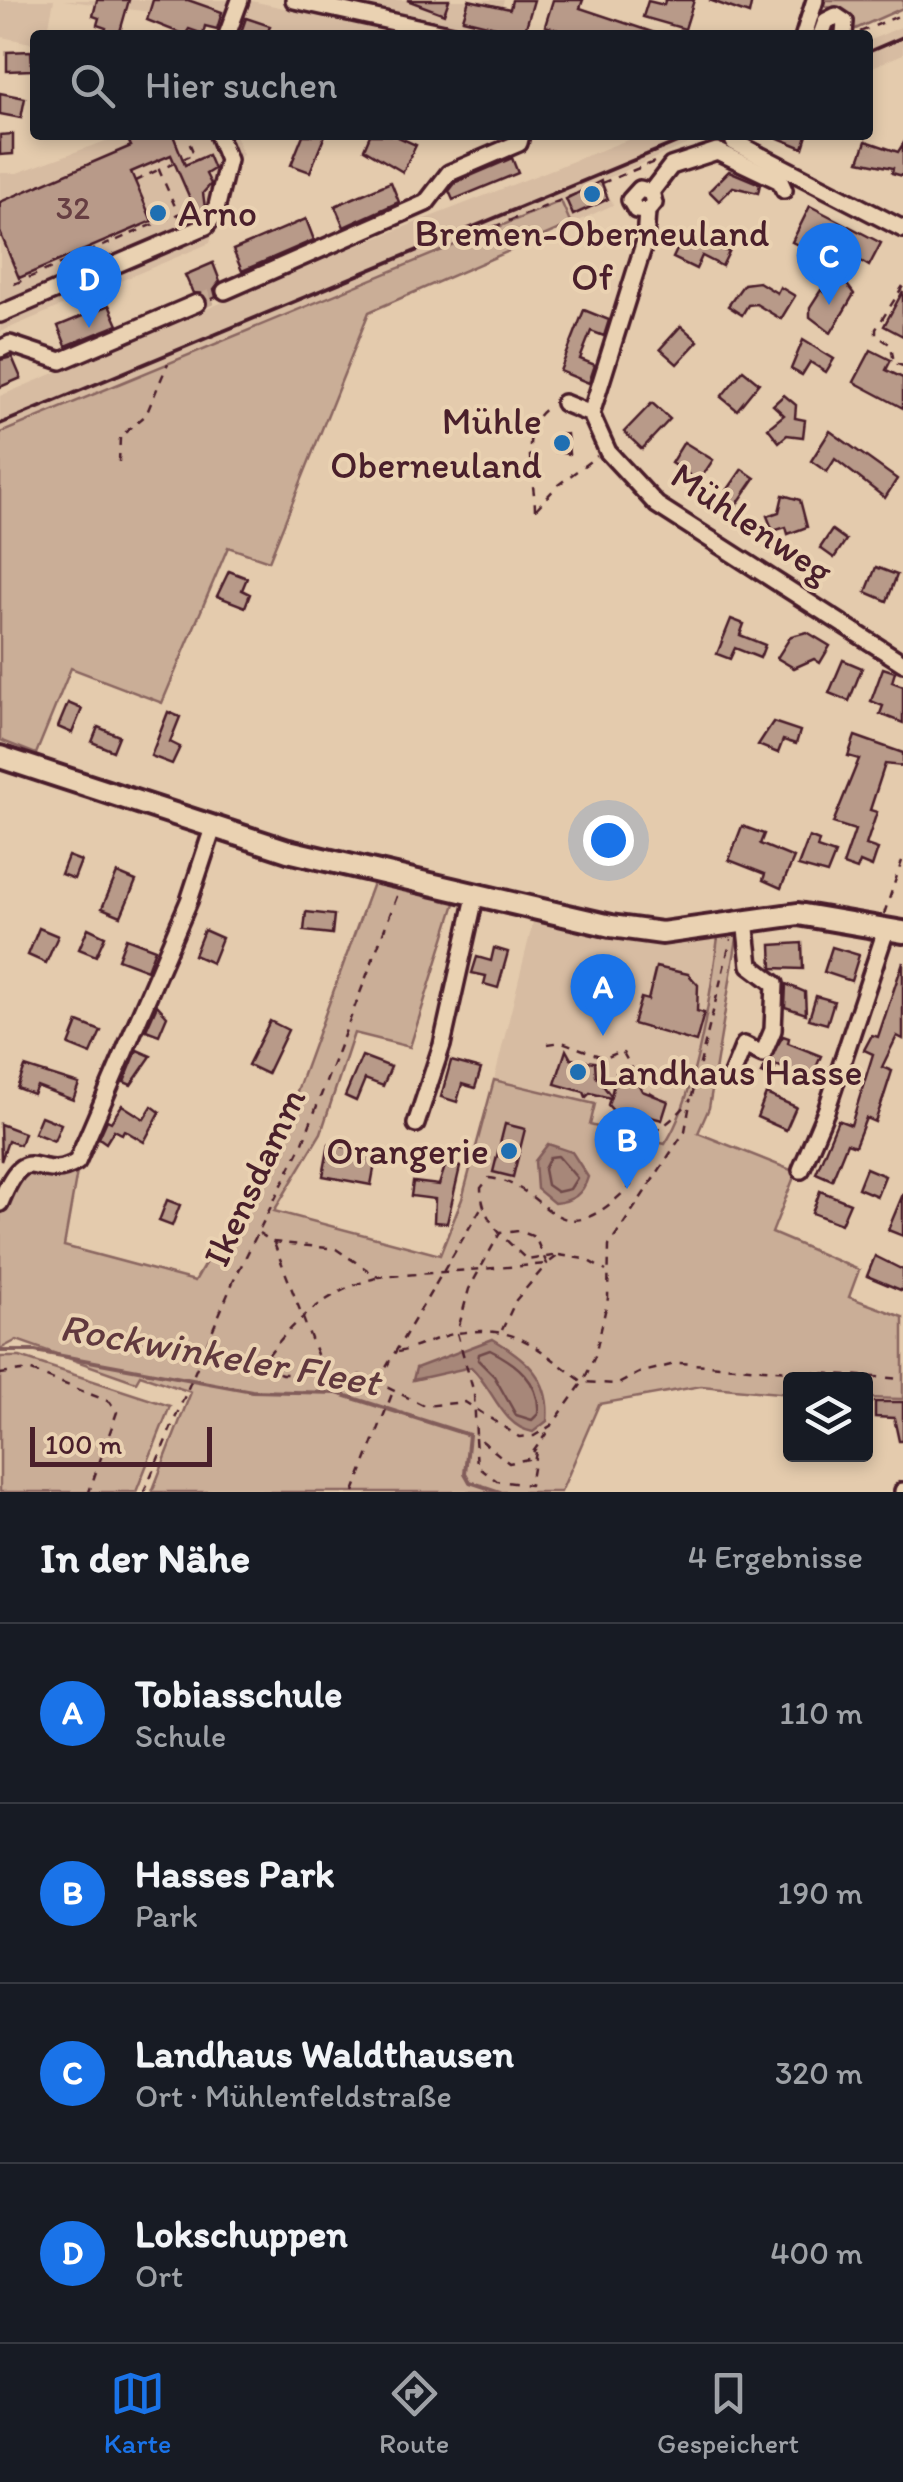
<!DOCTYPE html>
<html lang="de">
<meta charset="utf-8">
<style>
:root{--surface:#171b24;--page:#242831;--text:#f1f3f6;--muted:#9ea1a6;--line:#363941;--accent:#1a73e8}
body{margin:0;font-family:Itim,sans-serif;background:var(--page);color:var(--text)}
.controls{position:absolute;right:30px;bottom:30px;display:grid;overflow:hidden;border-radius:10px;box-shadow:0 5px 15px #0003}
.controls button{width:90px;height:90px;display:grid;place-items:center;padding:0;border:0;border-bottom:2px solid var(--line);background:var(--surface);color:var(--text);font:50px sans-serif}
.scale{position:absolute;left:30px;bottom:25px;width:182px;box-sizing:border-box;padding-left:10px;border:5px solid #4a1f2b;border-top:0;font-size:28px;line-height:35px;white-space:nowrap;color:#4a1f2b;-webkit-text-stroke:8px #ead2b2;paint-order:stroke}
.you{position:absolute;left:608px;top:840px;width:35px;height:35px;margin:-25px;border:8px solid #fff;border-radius:50%;background:#1a73e8;box-shadow:0 0 0 15px #1a73e833}
.badge{display:grid;place-items:center;width:65px;height:65px;border-radius:50%;background:var(--accent);color:#fff;font-size:32px;font-weight:700}
.pin{position:absolute;translate:-50% -82px;filter:drop-shadow(0 2px 5px #0008)}
.pin::after{content:'';position:absolute;top:52px;width:35px;height:30px;background:inherit;clip-path:polygon(0 0,100% 0,50% 100%)}
.list{margin:0;padding:0;list-style:none}
h2{display:flex;justify-content:space-between;align-items:center;height:130px;margin:0;padding:0 40px;font-size:42px}
h2 small{font-size:32px;font-weight:400;color:var(--muted)}
.list li{display:grid;grid-template-columns:65px 1fr auto;gap:30px;align-items:center;box-sizing:border-box;height:180px;padding:0 40px;border-top:2px solid var(--line)}
.list b{display:block;font-size:38px;white-space:nowrap}
.list p{margin:0;font-size:32px;white-space:nowrap;color:var(--muted)}
.list em{font-size:32px;font-style:normal;color:var(--muted)}
.icon{flex:none;width:55px;height:55px;fill:none;stroke:currentColor;stroke-width:2;stroke-linecap:round;stroke-linejoin:round}
.map{position:relative;flex:none;width:903px;height:1492px;overflow:hidden}
.search{position:absolute;background:var(--surface);box-shadow:0 5px 15px #0003;left:30px;right:30px;top:30px;height:110px;display:flex;align-items:center;gap:25px;box-sizing:border-box;padding:0 35px;border-radius:10px;color:var(--muted);font-size:38px}
.sheet{height:850px;background:var(--surface)}
nav{display:flex;justify-content:space-around;align-items:center;box-sizing:border-box;height:140px;border-top:2px solid var(--line);background:var(--surface);font-size:28px;color:var(--muted)}
nav a{display:grid;justify-items:center;gap:5px}
nav .on{color:var(--accent)}
.map>svg:first-child{display:block}
</style>
<div class="map">
<svg width="903" height="1492" viewBox="0 0 903 1492">
<rect width="100%" height="100%" fill="#e4cbad"/>
<filter id="ink" filterUnits="userSpaceOnUse"><feTurbulence type="fractalNoise" baseFrequency=".01" numOctaves="2"/><feDisplacementMap in="SourceGraphic" scale="20" xChannelSelector="R" yChannelSelector="G"/><feConvolveMatrix kernelMatrix="1 2 1 2 8 2 1 2 1" color-interpolation-filters="sRGB"/></filter>
<g filter="url(#ink)">
<g fill="#d7bca2">
<polygon points="0,0 54,0 47,35 35,35 35,44 2,37 0,44"/>
<polygon points="64,0 247,0 408,35 313,35"/>
<polygon points="338,0 504,0 494,35"/>
<polygon points="903,26 903,54 868,69 868,41"/>
<polygon points="122,135 235,135 243,155 232,160 210,243 0,332 0,173 17,173"/>
<polygon points="640,135 709,135 603,180 613,205 571,224 562,202 0,433 0,396 361,244"/>
<polygon points="534,918 648,943 718,937 706,1020 684,1105 665,1144 590,1124 595,1105 494,1080"/>
</g>
<g fill="#caae97" stroke="#8a6661" stroke-width="2.5">
<polygon points="825,0 903,0 903,8 851,31 843,11 824,6"/>
<polygon points="561,201 571,224 369,312 269,561 228,547 162,703 71,668 36,754 0,740 0,433"/>
<path d="M373,883L456,900L410,1047L354,1033L321,1133L274,1211L440,1255L462,1199L494,1080L595,1104L590,1125L665,1144C695,1098 711,993 718,937L738,932L709,1108L698,1133L796,1172L772,1233L859,1270L849,1297L903,1317V1399L866,1398V1380H790V1394L701,1386L599,1404L561,1492H152L191,1392L140,1375L136,1382L17,1340L0,1349V1214L16,1174L27,1169L77,1172L64,1246L195,1281L285,1124Z"/>
<polygon points="0,1357 20,1357 170,1406 136,1492 0,1492"/>
</g>
<g fill="#a78779" stroke="#825d5a" stroke-width="2.5">
<path d="M548,1144L572,1152L588,1177C583,1194 573,1201 554,1203L537,1189L535,1161Z"/>
<path d="M493,1339C527,1359 551,1379 547,1421L533,1432C502,1427 493,1388 471,1367L413,1380L416,1368Z"/>
</g>
<g fill="none" stroke-linecap="round" stroke-linejoin="round">
<g stroke="#6f494a" stroke-width="2.5">
<polygon points="558,1156 577,1178 570,1189 557,1192 547,1185 544,1169 550,1157"/>
<path d="M490,1350C516,1363 541,1382 538,1414L532,1420L516,1415L494,1376L478,1360L479,1354Z"/>
</g>
<polyline stroke="#825d5a" stroke-width="4" points="0,1351 35,1351 252,1391 337,1393 469,1435 465,1473 470,1482 500,1492"/>
</g>
<g fill="#b89a89" stroke="#4a1f2b" stroke-width="2.5">
<polygon points="97,0 129,0 119,35 104,35 106,28 97,25 99,18 93,16"/>
<polygon points="153,0 188,0 222,12 217,29 205,26 203,34 189,29 185,35 147,20"/>
<polygon points="407,0 449,0 444,14"/>
<polygon points="469,0 510,9 512,0 534,0 524,34 463,19"/>
<polygon points="553,0 583,0 580,8 661,35 574,35 545,26"/>
<polygon points="665,0 694,0 685,29 643,17 648,1 664,5"/>
<polygon points="709,0 752,0 749,14"/>
<polygon points="246,18 270,26 267,35 240,35"/>
<polygon points="31,51 32,70 7,71 7,52"/>
<polygon points="0,93 25,98 21,118 0,114"/>
<polygon points="13,134 13,154 0,155 0,135"/>
<polygon points="145,135 173,135 185,165 208,155 214,169 206,174 211,184 203,193 205,208 196,212 171,155 131,172 152,221 19,278 0,232 0,202 131,146 129,142"/>
<polygon points="303,135 325,135 310,172 291,165"/>
<polygon points="370,135 394,135 416,145 403,172 364,149"/>
<polygon points="771,135 807,135 803,148"/>
<polygon points="866,141 898,152 903,144 903,176 892,173 893,168 859,161"/>
<polygon points="512,158 518,173 453,200 449,191 456,182"/>
<polygon points="729,171 760,184 758,193 733,187 719,201 709,191"/>
<polygon points="601,181 608,199 573,215 566,199"/>
<polygon points="391,182 399,202 344,227 335,206"/>
<polygon points="810,206 881,243 869,266 817,234 808,250 792,242"/>
<polygon points="306,219 314,240 242,271 233,250"/>
<polygon points="684,235 729,252 722,266 702,256 696,269 673,258"/>
<polygon points="213,263 220,281 214,289 216,297 208,301 203,294 193,293 185,275"/>
<polygon points="843,279 854,294 831,333 810,317 810,307 821,290 826,293 832,284 837,288"/>
<polygon points="759,282 777,293 780,287 795,296 781,319 756,304 748,305 742,315 728,306 744,284"/>
<polygon points="903,291 903,336 884,326"/>
<polygon points="109,305 118,325 66,346 58,326"/>
<polygon points="584,310 609,320 604,336 591,331 580,359 595,365 589,383 560,371"/>
<polygon points="681,326 698,341 677,364 660,349"/>
<polygon points="803,340 834,359 826,372 810,362 802,375 791,369"/>
<polygon points="871,350 891,360 886,370 903,378 903,408 854,382"/>
<polygon points="12,357 21,378 0,387 0,360"/>
<polygon points="743,370 759,383 737,410 721,397"/>
<polygon points="784,395 796,405 795,418 805,420 803,437 787,435 779,442 768,428 784,415 773,405"/>
<polygon points="652,403 670,419 642,449 624,432"/>
<polygon points="830,431 897,479 885,498 835,459 827,472 811,461"/>
<polygon points="567,434 569,454 556,452 552,442 557,435"/>
<polygon points="684,442 713,460 699,481 671,463"/>
<polygon points="742,469 755,478 735,507 722,498"/>
<polygon points="783,495 800,500 807,527 788,534 786,527 773,531 767,516 779,512"/>
<polygon points="832,530 846,540 834,558 820,548"/>
<polygon points="876,567 897,575 887,601 866,592"/>
<polygon points="229,571 247,578 242,590 250,594 245,607 217,596"/>
<polygon points="731,619 744,624 740,635 765,645 760,658 735,648 730,659 717,654"/>
<polygon points="807,632 830,646 820,663 814,659 794,668 777,658 791,636"/>
<polygon points="843,660 862,668 849,701 829,693"/>
<polygon points="883,668 895,672 892,682 903,686 903,723 880,714 883,706 871,701"/>
<polygon points="68,703 82,709 72,733 58,727"/>
<polygon points="168,712 180,717 170,742 180,747 172,764 151,756"/>
<polygon points="773,722 800,731 796,744 783,740 778,753 758,745"/>
<polygon points="98,727 119,736 113,751 92,742"/>
<polygon points="855,736 903,753 903,766 885,764 870,810 877,812 866,845 878,849 872,867 860,862 857,870 843,865 855,830 833,823 859,759 848,756"/>
<polygon points="742,826 764,834 760,844 794,858 781,888 763,880 765,874 729,860"/>
<polygon points="809,837 819,841 817,848 835,854 827,874 798,866"/>
<polygon points="68,856 81,861 74,879 61,874"/>
<polygon points="117,873 136,881 121,916 102,908"/>
<polygon points="306,912 334,915 332,934 304,931"/>
<polygon points="39,928 58,936 46,963 28,955"/>
<polygon points="88,928 105,936 96,956 79,949"/>
<polygon points="204,930 222,938 212,963 194,955"/>
<polygon points="126,938 155,949 147,970 118,959"/>
<polygon points="802,943 803,969 772,968 771,945"/>
<polygon points="832,947 859,955 851,981 824,972"/>
<polygon points="494,948 508,952 498,988 484,984 486,976 472,973 477,957 491,961"/>
<polygon points="903,962 903,1039 897,1036 882,1067 892,1071 883,1099 875,1122 866,1118 855,1146 847,1143 832,1180 816,1173 838,1120 851,1125 873,1054 864,1050 872,1035 878,1037"/>
<polygon points="656,967 688,974 698,985 697,1011 704,1013 696,1042 633,1024 641,998 648,1000"/>
<polygon points="786,984 805,992 806,1014 785,1007"/>
<polygon points="816,996 834,1001 827,1024 809,1019"/>
<polygon points="157,1005 167,1016 159,1035 146,1030"/>
<polygon points="270,1021 288,1030 267,1074 248,1065"/>
<polygon points="78,1022 101,1031 91,1054 69,1045"/>
<polygon points="783,1036 789,1038 788,1043 821,1056 811,1079 776,1065 772,1077 761,1073"/>
<polygon points="137,1050 151,1056 131,1085 124,1082"/>
<polygon points="566,1050 571,1059 595,1062 596,1076 611,1096 617,1070 632,1072 642,1091 668,1101 662,1120 625,1110 617,1115 608,1105 610,1098 590,1093 586,1097 584,1092 555,1084"/>
<polygon points="362,1056 391,1067 383,1086 365,1079 356,1101 345,1096"/>
<polygon points="451,1061 481,1069 475,1088 462,1084 457,1102 441,1097"/>
<polygon points="25,1067 79,1084 73,1100 37,1086 33,1094 17,1088"/>
<polygon points="766,1094 796,1107 786,1130 757,1117"/>
<polygon points="122,1105 144,1119 152,1106 160,1112 144,1142 124,1130 122,1134 114,1130 106,1143 99,1138 107,1120 111,1122"/>
<polygon points="41,1116 61,1124 54,1141 34,1133"/>
<polygon points="0,1124 24,1133 20,1145 8,1141 1,1161"/>
<polygon points="505,1124 525,1129 513,1177 493,1172"/>
<polygon points="329,1144 377,1153 371,1185 323,1176"/>
<polygon points="446,1163 460,1167 447,1223 434,1222 435,1199 411,1196 413,1182 439,1185"/>
<polygon points="866,1168 885,1176 877,1196 858,1188"/>
<polygon points="820,1191 850,1203 841,1224 812,1213"/>
<polygon points="903,1194 903,1236 888,1230"/>
<polygon points="167,1200 180,1205 172,1226 159,1221"/>
<polygon points="875,1256 903,1270 903,1291 867,1276"/>
<polygon points="875,1402 903,1402 903,1441 899,1441 894,1418 875,1417"/>
</g>
<g fill="none" stroke-linecap="round" stroke-linejoin="round">
<g stroke="#c5a993" stroke-width="15" stroke-dasharray="15 8" stroke-linecap="butt">
<polyline points="718,135 734,142"/>
<polyline points="197,303 225,291"/>
</g>
<defs>
<g id="minor">
<polyline points="294,0 453,35"/>
<polyline points="227,35 240,0"/>
<polyline points="804,35 815,0"/>
<polyline points="821,35 826,21 836,16 845,22 844,35"/>
<polyline points="734,142 903,229"/>
<polyline points="651,192 671,166 717,151 780,181 784,190"/>
<polyline points="647,211 636,210 630,200 640,189 651,192"/>
<polyline points="225,291 426,203 449,173 519,143 521,135"/>
<polyline points="0,314 206,226 215,214 228,160 218,135"/>
<polyline points="0,349 10,344 61,361 197,303"/>
<polyline points="564,403 591,414 608,452 657,505 903,663"/>
<polyline points="591,414 645,241 647,211 654,203 651,192"/>
<polyline points="731,1077 744,1045 763,1054 773,1030 775,984 750,965 745,920"/>
<polyline points="416,1124 442,1045 475,897"/>
<polyline points="801,1170 826,1111 886,930"/>
<path d="M0,1203C29,1132 35,1187 77,1162L189,901L213,828"/>
<polyline points="903,1492 903,1491"/>
</g>
<polyline id="major" points="0,757 288,851 611,926 662,933 798,914 903,932"/>
</defs>
<use href="#minor" stroke="#4a1f2b" stroke-width="22"/>
<use href="#major" stroke="#4a1f2b" stroke-width="28"/>
<g stroke="#4a1f2b" stroke-width="2.5" stroke-dasharray="8 8" stroke-linecap="butt">
<polyline points="860,32 903,14"/>
<polyline points="618,135 625,135"/>
<polyline points="135,181 158,170"/>
<polyline points="602,183 659,160"/>
<polyline points="181,220 159,170 194,154 186,135"/>
<polyline points="479,233 588,189"/>
<polyline points="14,284 178,214"/>
<polyline points="903,286 876,329 876,335 891,345 894,363 903,366"/>
<polyline points="119,462 120,437 146,415 168,363"/>
<polyline points="536,509 558,485 597,456"/>
<path d="M535,510C535,478 516,423 551,406"/>
<polyline points="884,914 903,858"/>
<polyline points="548,1044 562,1042 605,1058 622,1051 644,1089 655,1095"/>
<polyline points="692,1096 731,939"/>
<path d="M259,1233L273,1242L336,1249L378,1277L547,1264L559,1255L527,1260C504,1237 482,1222 481,1188L489,1178C552,1185 553,1264 631,1185C627,1138 666,1133 691,1099"/>
<polyline points="274,1243 318,1357 334,1376"/>
<polyline points="559,1255 585,1259 606,1271"/>
<polyline points="502,1330 516,1300 547,1264 535,1237 519,1231 500,1233 469,1289 457,1333 474,1393 476,1436 509,1463 528,1459 551,1427"/>
<polyline points="203,1347 282,1374 362,1375 425,1406 465,1402 519,1437 534,1436 552,1425 583,1382 618,1384 639,1373 679,1363 903,1379"/>
<path d="M398,1352C418,1348 439,1336 458,1333C519,1324 536,1348 583,1382L595,1356L608,1298L609,1246L685,1131L690,1104"/>
<path d="M259,1368C288,1325 326,1291 376,1278"/>
<polyline points="0,1374 29,1370 110,1402 117,1412 89,1492"/>
<polyline points="378,1381 481,1208"/>
<polyline points="475,1438 477,1466 497,1481 530,1485 536,1452"/>
<polyline points="144,1492 233,1282 302,1145 399,891"/>
<polyline points="354,1492 392,1394"/>
</g>
<use href="#minor" stroke="#ead2b2" stroke-width="15"/>
<use href="#major" stroke="#ead2b2" stroke-width="20"/>
<g stroke="#4a1f2b" stroke-width="4">
<polyline points="868,52 903,37"/>
<polyline points="0,424 694,135"/>
</g>
</g>
</g>
<g fill="#1f6fb2" stroke="#ead2b2" stroke-width="4">
<circle cx="592" cy="194" r="10"/>
<circle cx="158" cy="213" r="10"/>
<circle cx="562" cy="443" r="10"/>
<circle cx="578" cy="1072" r="10"/>
<circle cx="509" cy="1151" r="10"/>
</g>
<g text-anchor="middle" stroke-width="8" stroke-linejoin="round" paint-order="stroke">
<g font-size="32" fill="#663e42">
<text x="73" y="219">32</text>
</g>
<g font-size="38" fill="#4a1f2b" stroke="#ead2b2" text-anchor="start">
<text x="178" y="226">Arno</text>
<text x="592" y="246" text-anchor="middle">Bremen-Oberneuland<tspan x="592" dy="44">Of</tspan></text>
<text x="542" y="434" text-anchor="end">Mühle<tspan x="542" dy="44">Oberneuland</tspan></text>
<text x="598" y="1085">Landhaus Hasse</text>
<text x="489" y="1164" text-anchor="end">Orangerie</text>
</g>
<g font-size="38" fill="#4a1f2b" stroke="#ead2b2">
<text transform="translate(752 523) rotate(34)" y="13">Mühlenweg</text>
<text transform="translate(254 1177) rotate(-65)" y="13">Ikensdamm</text>
</g>
<g font-size="40" font-style="italic" fill="#61393e" stroke="#ead2b2">
<text transform="translate(220 1354) rotate(10)" y="14">Rockwinkeler Fleet</text>
</g>
</g>
</svg>
<div class="controls">
<button><svg class="icon" aria-label="layers" viewBox="0 0 24 24"><path d="M12 4l9 5-9 5-9-5zM3 14l9 5 9-5"/></svg></button>
</div>
<div class="scale">100 m</div>
<div class="you"></div>
<div class="pin badge" style="left:603px;top:1036px">A</div>
<div class="pin badge" style="left:627px;top:1189px">B</div>
<div class="pin badge" style="left:829px;top:305px">C</div>
<div class="pin badge" style="left:89px;top:328px">D</div>
<div class="search"><svg class="icon" aria-label="search" viewBox="0 0 24 24"><circle cx="10" cy="10" r="6"/><path d="M15 15l6 6"/></svg>Hier suchen</div>
</div>
<section class="sheet">
<h2>In der Nähe<small>4 Ergebnisse</small></h2>
<ul class="list">
<li><span class="badge">A</span><div><b>Tobiasschule</b><p>Schule</p></div><em>110 m</em></li>
<li><span class="badge">B</span><div><b>Hasses Park</b><p>Park</p></div><em>190 m</em></li>
<li><span class="badge">C</span><div><b>Landhaus Waldthausen</b><p>Ort · Mühlenfeldstraße</p></div><em>320 m</em></li>
<li><span class="badge">D</span><div><b>Lokschuppen</b><p>Ort</p></div><em>400 m</em></li>
</ul>
</section>
<nav>
<a class="on"><svg class="icon" aria-label="map" viewBox="0 0 24 24"><path d="M3 6l6-2 6 2 6-2v14l-6 2-6-2-6 2zM9 4v14M15 6v14"/></svg>Karte</a>
<a><svg class="icon" aria-label="directions" viewBox="0 0 24 24"><path d="M12 3l9 9-9 9-9-9zM9 14v-3h6M13 9l2 2-2 2"/></svg>Route</a>
<a><svg class="icon" aria-label="saved" viewBox="0 0 24 24"><path d="M7 4h10v16l-5-4-5 4z"/></svg>Gespeichert</a>
</nav>
